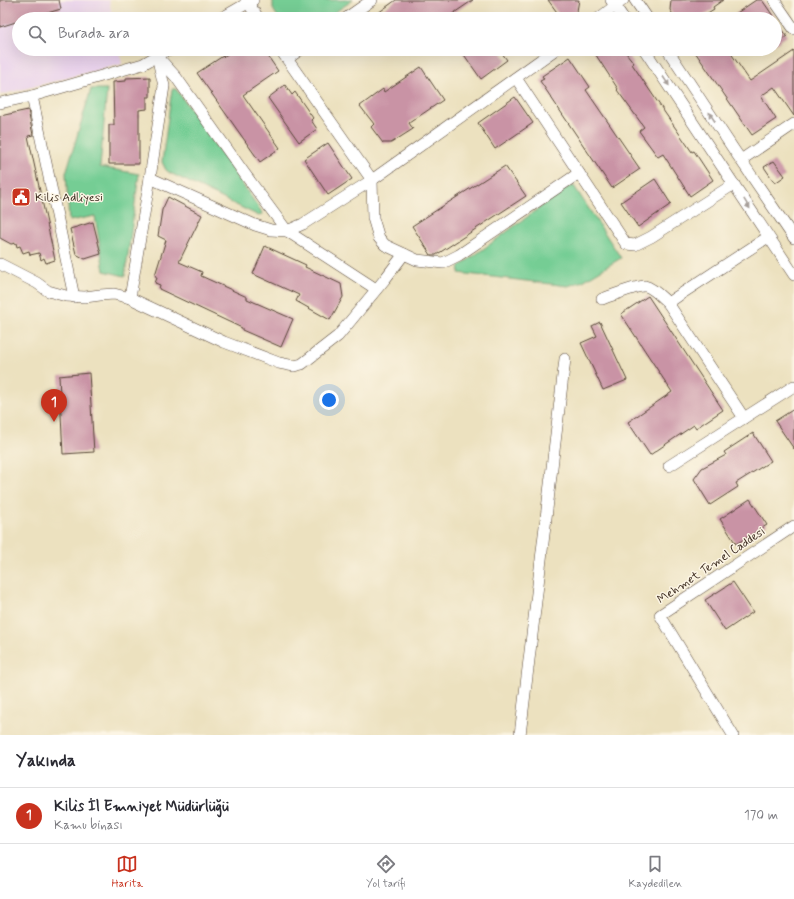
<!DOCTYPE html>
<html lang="tr">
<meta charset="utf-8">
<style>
:root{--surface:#fff;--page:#f7f7f7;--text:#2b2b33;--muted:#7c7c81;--line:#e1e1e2;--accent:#c8321e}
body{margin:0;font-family:Mynerve,sans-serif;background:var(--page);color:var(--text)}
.you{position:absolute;left:329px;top:400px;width:14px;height:14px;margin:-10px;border:3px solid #fff;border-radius:50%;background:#1a73e8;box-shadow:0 0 0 6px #1a73e833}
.badge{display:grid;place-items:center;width:26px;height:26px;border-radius:50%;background:var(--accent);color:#fff;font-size:13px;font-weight:700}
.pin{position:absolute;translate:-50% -33px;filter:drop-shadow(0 1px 2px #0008)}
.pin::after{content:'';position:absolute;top:21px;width:14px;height:12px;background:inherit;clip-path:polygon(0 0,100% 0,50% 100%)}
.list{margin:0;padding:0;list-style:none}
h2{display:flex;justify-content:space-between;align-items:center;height:52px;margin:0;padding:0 16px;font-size:17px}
h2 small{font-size:13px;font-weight:400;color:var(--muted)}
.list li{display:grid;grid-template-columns:26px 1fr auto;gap:12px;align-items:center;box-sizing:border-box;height:56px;padding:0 16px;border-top:1px solid var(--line)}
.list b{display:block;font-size:15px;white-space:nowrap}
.list p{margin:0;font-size:13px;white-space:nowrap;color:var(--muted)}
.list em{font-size:13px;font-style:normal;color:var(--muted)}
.icon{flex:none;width:22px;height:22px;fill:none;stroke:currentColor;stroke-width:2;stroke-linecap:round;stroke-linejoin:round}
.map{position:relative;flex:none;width:794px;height:735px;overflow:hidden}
.search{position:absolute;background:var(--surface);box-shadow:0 4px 16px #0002;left:12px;right:12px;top:12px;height:44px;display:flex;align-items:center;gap:10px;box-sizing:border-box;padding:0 14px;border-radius:22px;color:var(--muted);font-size:15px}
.sheet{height:108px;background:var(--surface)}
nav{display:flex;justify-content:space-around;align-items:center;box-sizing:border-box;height:56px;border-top:1px solid var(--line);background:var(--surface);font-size:11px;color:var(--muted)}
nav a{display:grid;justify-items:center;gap:2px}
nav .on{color:var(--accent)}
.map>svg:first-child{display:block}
</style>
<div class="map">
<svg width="794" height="735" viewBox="0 0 794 735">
<rect width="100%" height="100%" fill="#fcf5e5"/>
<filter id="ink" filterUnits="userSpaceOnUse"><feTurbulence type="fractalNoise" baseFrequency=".025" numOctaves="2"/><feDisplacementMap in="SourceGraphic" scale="8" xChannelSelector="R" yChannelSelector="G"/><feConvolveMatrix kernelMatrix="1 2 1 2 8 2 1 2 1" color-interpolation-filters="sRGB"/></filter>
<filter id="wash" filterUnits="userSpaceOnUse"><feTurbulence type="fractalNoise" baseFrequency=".012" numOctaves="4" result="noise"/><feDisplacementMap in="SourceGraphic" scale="16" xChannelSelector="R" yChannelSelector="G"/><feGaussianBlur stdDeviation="0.9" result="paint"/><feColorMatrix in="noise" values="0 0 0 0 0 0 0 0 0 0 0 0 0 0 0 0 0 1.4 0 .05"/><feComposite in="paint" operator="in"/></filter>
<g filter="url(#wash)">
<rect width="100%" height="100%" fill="#ece1bf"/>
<polygon fill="#e9d1ed" points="0,0 109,0 113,19 19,19 19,49 119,49 122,64 0,95"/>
<g fill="#75cd94" stroke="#587c59">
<polygon points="273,0 353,0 325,19 279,19 273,9"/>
<polygon points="91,89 107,89 100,167 139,174 125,276 104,271 95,216 69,221 66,173"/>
<polygon points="172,89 176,89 261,211 262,214 259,216 170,173 166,170 162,162"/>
<polygon points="574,186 621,258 583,281 568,286 459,273 460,266 568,187"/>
</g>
<g id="blocks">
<g fill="#c993a5">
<polygon points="0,0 59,0 61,9 27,19 19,19 19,21 0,27"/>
<polygon points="396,0 473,0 445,19 382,19 378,13"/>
<polygon points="548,0 579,0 577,11 564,19 562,19"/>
<polygon points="671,0 723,0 713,7 714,9 698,19 676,19 670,10"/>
<polygon points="756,0 762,0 787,36 775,44 775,19 728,19"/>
<polygon points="235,49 263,49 278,71 243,95 280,148 260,162 197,73 223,56 223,57"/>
<polygon points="460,49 499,49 507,60 481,79"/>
<polygon points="592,49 623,49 634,63 632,64 665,113 692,152 694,151 713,180 690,196 663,154 658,157 639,131 644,127 617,90 618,89"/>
<polygon points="693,49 728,49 750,81 794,51 794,116 774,87 761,96 776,119 752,135"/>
<polygon points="570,57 590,87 586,90 640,169 612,188 540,81 544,79 542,76"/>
<polygon points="421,67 443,100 409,123 413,129 391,143 383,143 371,127 374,124 360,106 383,89 384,92"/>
<polygon points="150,77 150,97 147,97 147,109 139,110 139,164 109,164 109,125 114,125 113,82 126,81 126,78"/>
<polygon points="285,85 292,95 295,92 313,118 311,120 317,129 299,142 268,98"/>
<polygon points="515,97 533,123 495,149 478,123"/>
<polygon points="28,110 33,135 28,136 55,260 46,263 44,258 41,260 39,253 30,255 29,251 23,253 20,246 17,247 16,243 11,244 0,238 0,116"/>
<polygon points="328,143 352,179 328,195 304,159"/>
<polygon points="774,161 785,176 775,183 764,167"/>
<polygon points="505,166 526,196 436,255 431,255 412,226"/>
<polygon points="655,179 671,204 638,227 621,202"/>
<polygon points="168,197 202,215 179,262 202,272 201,276 247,297 247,299 293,319 281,347 242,330 242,328 159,289 160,285 155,283 157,278 155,275 166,240 158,236 162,210"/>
<polygon points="93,222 101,254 85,259 76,254 70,229"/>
<polygon points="265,246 306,265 305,267 341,284 343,297 330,320 296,301 299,295 253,274"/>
<polygon points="648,296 723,410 696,428 694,425 650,455 628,422 672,392 621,314"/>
<polygon points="600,322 627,380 603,390 581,343 597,336 592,326"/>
<polygon points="89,373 94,452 63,454 59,376"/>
<polygon points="794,409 794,449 775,421"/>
<polygon points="753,433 771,461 736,483 738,487 710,505 694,479 702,468 726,455 724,452"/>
<polygon points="750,499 767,525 736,544 720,519"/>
<polygon points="733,582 753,612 725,631 705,600"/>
</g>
</g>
</g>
<g filter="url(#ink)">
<use href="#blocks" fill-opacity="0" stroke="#564536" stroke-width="1"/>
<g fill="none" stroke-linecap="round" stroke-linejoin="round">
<defs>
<g id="minor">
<polyline points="246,0 259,19"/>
<polyline points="611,0 624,19"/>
<polyline points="635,0 648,19"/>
<polyline points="774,0 794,29"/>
<polyline points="220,19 253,0"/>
<polyline points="345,19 372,0"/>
<polyline points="598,19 623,0"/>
<polyline points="280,49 372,180 373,218 379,238 385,245 417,260 443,263 459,255 579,173"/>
<polyline points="644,49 794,275"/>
<polyline points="667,49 734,150 794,238"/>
<polyline points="157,56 176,77 244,173 287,231 376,289"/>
<polyline points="287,59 301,49"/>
<polyline points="516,78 626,244 635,245 651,237 734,184"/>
<polyline points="32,96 74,297"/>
<polyline points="0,103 32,96 143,64 169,49"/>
<polyline points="741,160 794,124"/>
<polyline points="150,178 255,225 271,230 287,231 303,224 372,180 556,49"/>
<polyline points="0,264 37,283 48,291 66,296 85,297 100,295 114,294 130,298 224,342 279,363 294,366 302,364 338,336 385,279 404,254"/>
<polyline points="130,298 150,178 164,86 157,56"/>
<path d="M602,299C611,296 638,285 645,286C654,288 662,298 668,303L744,418"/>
<polyline points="668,303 678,296 768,237"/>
<polyline points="669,466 794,386"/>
<polyline points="520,735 565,359"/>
<polyline points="733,735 660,615 794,526"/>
</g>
</defs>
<use href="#minor" stroke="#564536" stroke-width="12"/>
<use href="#minor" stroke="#fff" stroke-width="11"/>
</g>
<defs><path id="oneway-solid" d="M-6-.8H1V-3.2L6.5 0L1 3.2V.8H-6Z"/></defs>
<g fill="#a79f9a">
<use href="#oneway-solid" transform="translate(666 81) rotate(56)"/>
<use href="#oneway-solid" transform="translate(712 117) rotate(-123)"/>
<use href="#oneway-solid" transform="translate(747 204) rotate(58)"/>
</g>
</g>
<defs>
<symbol id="civic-square" viewBox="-11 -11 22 22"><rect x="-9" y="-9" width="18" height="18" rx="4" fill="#c8321e" stroke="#fcf5e5"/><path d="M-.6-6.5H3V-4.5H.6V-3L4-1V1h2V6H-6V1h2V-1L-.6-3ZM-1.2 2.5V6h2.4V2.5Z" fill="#fff"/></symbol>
</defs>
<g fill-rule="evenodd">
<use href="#civic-square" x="10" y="186" width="22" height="22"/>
</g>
<g text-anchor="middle" stroke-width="3" stroke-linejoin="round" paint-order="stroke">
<g font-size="12" fill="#3b2a1e" stroke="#fcf5e5" text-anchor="start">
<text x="35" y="201">Kilis Adliyesi</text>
</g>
<g font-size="12" fill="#3b2a1e" stroke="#fcf5e5">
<text transform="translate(711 565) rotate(-34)" y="4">Mehmet Temel Caddesi</text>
</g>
</g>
</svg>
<div class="you"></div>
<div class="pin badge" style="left:54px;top:422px">1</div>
<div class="search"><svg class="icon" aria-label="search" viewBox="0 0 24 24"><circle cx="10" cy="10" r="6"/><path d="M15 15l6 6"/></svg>Burada ara</div>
</div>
<section class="sheet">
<h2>Yakında<small></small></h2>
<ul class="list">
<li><span class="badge">1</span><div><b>Kilis İl Emniyet Müdürlüğü</b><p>Kamu binası</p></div><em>170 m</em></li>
</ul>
</section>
<nav>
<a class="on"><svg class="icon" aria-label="map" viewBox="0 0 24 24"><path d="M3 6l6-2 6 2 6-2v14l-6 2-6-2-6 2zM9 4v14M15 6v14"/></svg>Harita</a>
<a><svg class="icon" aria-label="directions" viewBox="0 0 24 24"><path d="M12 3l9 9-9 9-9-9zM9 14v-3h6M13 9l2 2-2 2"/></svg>Yol tarifi</a>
<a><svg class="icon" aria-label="saved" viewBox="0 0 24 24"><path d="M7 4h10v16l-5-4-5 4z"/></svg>Kaydedilen</a>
</nav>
